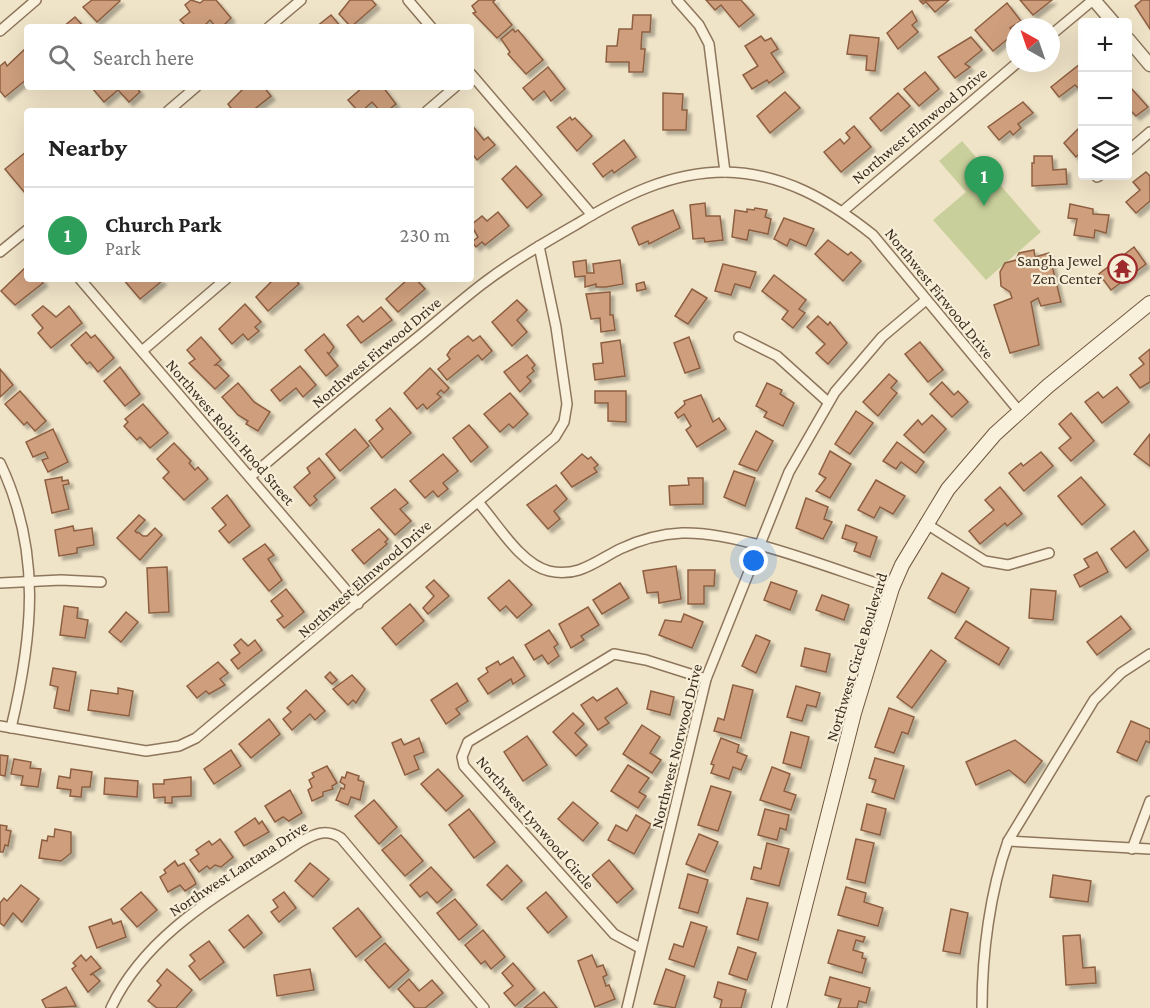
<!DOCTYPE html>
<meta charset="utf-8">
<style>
:root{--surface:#fff;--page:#f2f2f2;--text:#222;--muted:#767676;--line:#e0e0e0;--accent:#9e2a2b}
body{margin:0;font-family:"Crimson Pro",serif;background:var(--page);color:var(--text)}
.controls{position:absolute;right:18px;top:18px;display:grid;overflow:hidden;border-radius:6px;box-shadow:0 6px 24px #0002}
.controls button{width:54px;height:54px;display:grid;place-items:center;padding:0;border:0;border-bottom:2px solid var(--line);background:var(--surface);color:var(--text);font:30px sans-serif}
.compass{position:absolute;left:1006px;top:18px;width:54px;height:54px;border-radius:50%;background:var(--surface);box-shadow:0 6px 24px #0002;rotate:320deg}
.you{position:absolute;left:754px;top:561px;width:21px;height:21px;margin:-15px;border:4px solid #fff;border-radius:50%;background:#1a73e8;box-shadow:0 0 0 9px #1a73e833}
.badge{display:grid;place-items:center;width:39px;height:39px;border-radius:50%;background:var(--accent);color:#fff;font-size:20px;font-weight:700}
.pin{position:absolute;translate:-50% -50px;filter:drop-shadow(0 2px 3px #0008)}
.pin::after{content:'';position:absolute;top:32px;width:21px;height:18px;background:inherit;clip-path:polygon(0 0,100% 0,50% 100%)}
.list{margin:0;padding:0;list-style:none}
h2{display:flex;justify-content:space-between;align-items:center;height:78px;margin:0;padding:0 24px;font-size:26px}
h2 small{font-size:20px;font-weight:400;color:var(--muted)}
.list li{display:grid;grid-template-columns:39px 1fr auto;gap:18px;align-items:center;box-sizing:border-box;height:96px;padding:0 24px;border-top:2px solid var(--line)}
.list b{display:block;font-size:22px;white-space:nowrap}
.list p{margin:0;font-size:20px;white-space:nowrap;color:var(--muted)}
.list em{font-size:20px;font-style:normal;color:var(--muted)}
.icon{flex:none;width:33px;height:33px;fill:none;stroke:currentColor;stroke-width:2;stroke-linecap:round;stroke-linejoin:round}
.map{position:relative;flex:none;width:1150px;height:1008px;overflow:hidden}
.search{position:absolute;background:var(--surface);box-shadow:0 6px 24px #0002;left:24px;top:24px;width:450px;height:66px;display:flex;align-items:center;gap:15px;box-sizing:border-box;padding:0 21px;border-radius:6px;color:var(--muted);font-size:22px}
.panel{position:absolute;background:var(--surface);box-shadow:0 6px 24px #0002;left:24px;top:108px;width:450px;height:174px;border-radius:6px}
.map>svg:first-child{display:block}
</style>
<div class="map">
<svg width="1150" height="1008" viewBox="0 0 1150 1008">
<defs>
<filter id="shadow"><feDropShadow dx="4" dy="4" stdDeviation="1.5" flood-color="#0004"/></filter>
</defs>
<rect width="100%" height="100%" fill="#f0e4c8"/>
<polygon fill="#c9cf9b" points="962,141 1041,232 986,280 933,220 966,192 939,161"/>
<g fill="#cf9f7d" stroke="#8d5f41" stroke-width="1.5" filter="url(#shadow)">
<polygon points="92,0 119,0 120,1 97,22 83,7"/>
<polygon points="191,0 200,3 204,0 216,0 231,18 222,27 216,27 210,20 203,27 187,27 180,20 190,12 185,5"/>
<polygon points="350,0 372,0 376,5 351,27 339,14"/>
<polygon points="479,0 495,0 493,2 512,25 497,38 473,13 476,12 472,6"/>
<polygon points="706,0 741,0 754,15 739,27 721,5 715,10"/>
<polygon points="949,0 935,12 926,2 923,4 920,1"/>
<polygon points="1020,0 1052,0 1033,15"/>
<polygon points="1142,0 1150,0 1150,29 1135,6"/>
<polygon points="1007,3 1021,21 1010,28 1015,33 993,51 975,30"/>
<polygon points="912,11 917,21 912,25 918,32 898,49 887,33"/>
<polygon points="331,15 341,27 316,27"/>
<polygon points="633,15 651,15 650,32 642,32 641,49 645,49 643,72 629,72 629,62 606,62 607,46 617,46 619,29 632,29"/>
<polygon points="75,17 84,27 63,27"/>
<polygon points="513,29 515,32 518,30 543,60 526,74 508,54 510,52 501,39"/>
<polygon points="850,35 879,38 875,71 866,70 867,56 847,54"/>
<polygon points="761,36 765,41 771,38 778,49 771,53 784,72 769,83 767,80 752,89 743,75 758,66 745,46"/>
<polygon points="971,37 982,50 965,64 970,67 955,78 938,57"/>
<polygon points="25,49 27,79 5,97 0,91 0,66 5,62 7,66"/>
<polygon points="1080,64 1082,84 1078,88 1075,85 1059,97 1051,87"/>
<polygon points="548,67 565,89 551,101 544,91 533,100 523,88"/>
<polygon points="925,72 939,89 919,106 904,89"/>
<polygon points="136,87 140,92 129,102 118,90 104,102 92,88"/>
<polygon points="245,87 264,87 271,96 252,111 233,111 228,104"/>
<polygon points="363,87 383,87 396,104 387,111 380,111 372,102 362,111 358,111 348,100"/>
<polygon points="1131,88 1148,107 1136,116 1129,109 1128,111 1128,91"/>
<polygon points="785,92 800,108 770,133 757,116"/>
<polygon points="663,93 683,94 682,110 687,110 686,130 663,130"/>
<polygon points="898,93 910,106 881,131 870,118"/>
<polygon points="1023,102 1033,113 1018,124 1021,128 1013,135 1010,131 999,140 988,127"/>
<polygon points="570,117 572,120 575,118 592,136 577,151 557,127"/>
<polygon points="471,124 484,140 488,137 495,145 477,160 471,152"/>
<polygon points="1082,125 1082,151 1076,157 1064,143"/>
<polygon points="854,126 871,147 841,172 824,152 840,139 844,144 850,138 846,133"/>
<polygon points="624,140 636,157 614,173 612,170 603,177 593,164"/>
<polygon points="27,151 27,191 25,193 5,169"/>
<polygon points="1034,156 1052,156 1053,170 1066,169 1067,184 1032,186 1032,163 1034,163"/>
<polygon points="516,166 542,195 527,208 502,179"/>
<polygon points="1146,172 1150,176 1150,201 1136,213 1126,202 1140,190 1133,182"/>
<polygon points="705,203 706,216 720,216 723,240 705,242 704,238 693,239 690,205"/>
<polygon points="1070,204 1093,209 1093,214 1109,215 1106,233 1095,230 1094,238 1074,235 1077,219 1068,218"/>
<polygon points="755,208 767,210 765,217 771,219 768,234 749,230 747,240 732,237 735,210 747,212 747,209 754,210"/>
<polygon points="673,210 680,228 649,244 648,241 639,245 632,228 634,226"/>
<polygon points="498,212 509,226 485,245 482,242 476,247 472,242 478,237 471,225 482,216 487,221"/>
<polygon points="784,218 814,229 806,246 790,239 787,246 774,239"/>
<polygon points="828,240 848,255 851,252 861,261 843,281 815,254"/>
<polygon points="1134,247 1146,264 1111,290 1099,274"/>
<polygon points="1034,250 1035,257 1049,253 1061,302 1041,306 1038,298 1031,302 1039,345 1010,353 994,305 1012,298 1010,292 1001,286 1000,272 1005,263 1016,260 1019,253"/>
<polygon points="586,260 587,273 594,273 593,264 620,260 623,284 606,287 596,287 596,284 585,287 585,276 575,277 573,262"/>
<polygon points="723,264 756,272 750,288 735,284 731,295 715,291"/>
<polygon points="27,266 27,279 42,279 43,283 15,305 1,291"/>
<polygon points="774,275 806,300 799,309 805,313 793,328 782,319 788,311 762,291"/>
<polygon points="123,279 160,279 162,281 140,299"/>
<polygon points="274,279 295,279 299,284 268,311 256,297"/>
<polygon points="408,279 416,279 425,289 398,312 386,299"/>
<polygon points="644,282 646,289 637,291 636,284"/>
<polygon points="692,289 707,298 688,324 675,316"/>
<polygon points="610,292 610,315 613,315 615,330 601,332 600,318 591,319 586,294"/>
<polygon points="517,300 527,310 517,320 527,332 512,346 492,322"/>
<polygon points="245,304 261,322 255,327 259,331 248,340 243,334 232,344 219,329"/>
<polygon points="43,306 56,317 69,306 82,323 51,348 38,333 43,328 32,315"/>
<polygon points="381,307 392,320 361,343 347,325 358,316 363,322"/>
<polygon points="818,316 828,325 830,322 847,343 828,364 816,353 825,344 807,327"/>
<polygon points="86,332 91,338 95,335 114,358 98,372 90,362 87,364 71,345"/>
<polygon points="324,334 334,347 329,354 327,352 338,366 326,376 305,350"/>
<polygon points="468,336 473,341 480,336 492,351 482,360 478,355 447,380 438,369 450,359 447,355 451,349"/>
<polygon points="201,337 221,360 215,365 218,365 229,376 215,389 189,363 195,359 187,350"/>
<polygon points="689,337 700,368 685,373 674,343"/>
<polygon points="620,340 625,376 595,380 593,364 603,363 601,343"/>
<polygon points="920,342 943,370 928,382 905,354"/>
<polygon points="1150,349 1150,382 1140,388 1130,375 1144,364 1139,358"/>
<polygon points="527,355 535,365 532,368 534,371 527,377 531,381 520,392 504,372"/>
<polygon points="300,366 316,385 303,397 296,388 280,401 271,390"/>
<polygon points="120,367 140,394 125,406 104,381"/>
<polygon points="430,368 449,388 444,393 441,390 437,394 441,397 427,409 423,404 417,409 404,393"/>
<polygon points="0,369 13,385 0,397"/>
<polygon points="889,374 897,381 891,388 897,393 878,416 863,402"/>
<polygon points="942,382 954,395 958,391 968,402 952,417 930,394"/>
<polygon points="238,383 254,402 270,412 258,431 246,424 248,421 238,415 222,397"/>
<polygon points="767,383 782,390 780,394 794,403 783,426 764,417 767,412 756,406"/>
<polygon points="1117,387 1129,402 1102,423 1085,402 1098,392 1103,398"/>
<polygon points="20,391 46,421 35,431 27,422 24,425 5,404"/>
<polygon points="595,391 626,391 626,422 608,421 608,403 595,403"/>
<polygon points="510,393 528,414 513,428 509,424 500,432 484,414"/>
<polygon points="701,395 713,422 719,418 726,429 697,447 686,430 691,426 684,414 678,418 675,413 685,404 684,401"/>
<polygon points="143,404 168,433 150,448 140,437 137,440 124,426 128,422 125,419"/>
<polygon points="390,408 411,433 382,458 369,441 383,429 376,420"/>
<polygon points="856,411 873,423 850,454 835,444"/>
<polygon points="1071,413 1094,441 1071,461 1059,448 1071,438 1059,424"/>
<polygon points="932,415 946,429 924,453 904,435 918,420 922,425"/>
<polygon points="469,425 488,447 471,462 453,438"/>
<polygon points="53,429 68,462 48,472 42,460 48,458 45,452 33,457 26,442"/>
<polygon points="355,429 369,446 340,471 326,454"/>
<polygon points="756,431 773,441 757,471 739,464"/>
<polygon points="1150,434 1150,466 1134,454"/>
<polygon points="897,442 924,462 916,473 901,462 896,469 883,461"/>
<polygon points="174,443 191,461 189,463 195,470 198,467 208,479 184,500 163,478 169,472 157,459"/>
<polygon points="830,451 851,464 830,498 816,491 826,478 819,474"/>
<polygon points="1041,452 1053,466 1024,491 1009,473 1021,463 1023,466"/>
<polygon points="443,454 458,471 443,483 448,489 438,497 433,491 425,498 410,481"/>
<polygon points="582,454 588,459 591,457 598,465 594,468 597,472 572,487 561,473"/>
<polygon points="319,458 335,478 314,496 317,500 310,506 294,487 310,473 307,468"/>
<polygon points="734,471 755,478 745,506 724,497"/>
<polygon points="62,477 62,481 68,480 69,484 63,485 69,509 52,513 45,480"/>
<polygon points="1081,477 1105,505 1082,525 1058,496"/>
<polygon points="688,478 703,478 703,504 670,505 669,486 689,485"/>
<polygon points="876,480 905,496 893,514 880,507 874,518 858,510"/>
<polygon points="556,485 567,499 554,511 560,519 548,529 527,505"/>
<polygon points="1000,487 1022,514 1007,526 1005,523 980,544 969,531 994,510 985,500"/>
<polygon points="395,489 408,503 400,509 411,521 395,535 371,508"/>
<polygon points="227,495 250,526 229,543 219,531 226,525 212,508"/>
<polygon points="806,498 828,507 824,519 832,522 823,539 796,528"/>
<polygon points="139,515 145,520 135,531 137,533 138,532 143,536 147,536 155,528 162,535 140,560 117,538"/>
<polygon points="846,525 877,537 870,557 854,551 857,543 842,538"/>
<polygon points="73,526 74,531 92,528 94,545 77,548 77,553 59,556 55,530"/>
<polygon points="379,529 388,539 385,542 387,544 364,564 352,550"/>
<polygon points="1134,531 1148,550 1126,568 1111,549"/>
<polygon points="265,544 274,555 268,559 282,580 269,591 243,559"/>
<polygon points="1097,552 1108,572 1080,587 1074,575 1089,567 1084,559"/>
<polygon points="676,566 681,599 659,603 658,592 647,593 643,571"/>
<polygon points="167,567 169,612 149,613 147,568"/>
<polygon points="688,570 715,570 714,586 704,586 704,604 688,604"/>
<polygon points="942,573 969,588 955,613 928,598"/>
<polygon points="434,580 449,596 428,614 423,608 434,596 426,587"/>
<polygon points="509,580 532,605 517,618 506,606 500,611 488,598"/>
<polygon points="771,582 797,591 790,610 764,600"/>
<polygon points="620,583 629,598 602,614 593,600"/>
<polygon points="286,589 304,612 284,628 277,620 283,616 271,601"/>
<polygon points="1031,589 1056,591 1053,620 1029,618"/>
<polygon points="822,595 849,605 844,620 816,610"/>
<polygon points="410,604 424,621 396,645 382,628"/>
<polygon points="64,606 78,608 77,618 88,620 85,638 60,635"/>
<polygon points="588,607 599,625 581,636 584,640 571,648 559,624"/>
<polygon points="126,612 138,622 121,642 109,632"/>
<polygon points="684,614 703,622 692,648 659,635 665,620 681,622"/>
<polygon points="1121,616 1131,629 1097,655 1087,642"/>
<polygon points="966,621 1009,648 999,665 955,638"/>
<polygon points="549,630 558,644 554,647 559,656 548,664 542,655 534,660 525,645"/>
<polygon points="756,635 770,641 756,673 742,666"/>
<polygon points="241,639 248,646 255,640 262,650 238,669 231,660 240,653 234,645"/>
<polygon points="805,648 830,654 826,672 801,666"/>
<polygon points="931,650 946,661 912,708 897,697"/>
<polygon points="513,657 525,676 513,684 511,679 488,694 478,679 488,672 486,668 498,661 500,665"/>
<polygon points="218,662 228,673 220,679 225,685 209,694 206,691 197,698 187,686"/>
<polygon points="53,668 76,672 69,711 54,708 58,687 50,685"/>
<polygon points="330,672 337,680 332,684 325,677"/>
<polygon points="352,675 365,689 356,703 353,700 348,705 333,689"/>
<polygon points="457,683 468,701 456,709 460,714 446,724 431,700"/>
<polygon points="733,685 753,690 741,738 714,731 718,718 724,720"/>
<polygon points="796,686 820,693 816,707 807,705 802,721 787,717"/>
<polygon points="118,688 133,691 129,716 88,710 91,690 118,694"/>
<polygon points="617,688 627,703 605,718 609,723 598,730 581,705 593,697 597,701"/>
<polygon points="306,690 325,711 315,720 310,714 292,730 283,719 291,712 287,708"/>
<polygon points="651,691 674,697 670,715 647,709"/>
<polygon points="889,708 914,717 908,734 902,732 894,753 875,747"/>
<polygon points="573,713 584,724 575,733 587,745 576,756 553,732"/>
<polygon points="269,719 280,734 251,758 239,744"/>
<polygon points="1131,721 1150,729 1150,743 1146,741 1137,761 1117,752"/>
<polygon points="642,725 660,737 650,753 661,760 652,773 623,754"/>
<polygon points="791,732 809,737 801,768 783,763"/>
<polygon points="527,736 547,765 523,781 504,752"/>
<polygon points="419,738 424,752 414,756 419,769 405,775 392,743 401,739 404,745"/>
<polygon points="721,738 739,745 737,752 747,756 741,770 733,767 729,779 711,773 714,765 711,764"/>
<polygon points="1015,740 1042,761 1025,783 1009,770 976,785 966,762"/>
<polygon points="231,750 241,766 214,784 204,769"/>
<polygon points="0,755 8,756 5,776 0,775"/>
<polygon points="875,758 904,766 894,799 872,792 876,780 869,778"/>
<polygon points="14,759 31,762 30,768 41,769 38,787 21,785 23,776 11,774"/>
<polygon points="628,765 649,778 639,792 646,796 638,808 611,791"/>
<polygon points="327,766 337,783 332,786 333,789 323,792 323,796 312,801 308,790 312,787 309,780 314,777 312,773"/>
<polygon points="772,767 790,774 784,791 796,795 791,810 760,800"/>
<polygon points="71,769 92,772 90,787 82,787 81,797 70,796 71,790 57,788 59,776 70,778"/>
<polygon points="438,769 463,796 446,811 421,784"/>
<polygon points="347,772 359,776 358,780 364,782 360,800 351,797 348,805 336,800 341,788 344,789 345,785 340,782 342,777 345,778"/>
<polygon points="191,777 191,796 172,797 172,803 165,803 165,797 154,798 153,784 164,784 164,780"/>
<polygon points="105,778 138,781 137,797 104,794"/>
<polygon points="711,786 731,792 718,831 698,825"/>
<polygon points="290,790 302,813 289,821 283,817 275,822 265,806"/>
<polygon points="374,800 397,827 379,844 355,816"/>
<polygon points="573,802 598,823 583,841 558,819"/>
<polygon points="867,804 886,809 880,835 861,830"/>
<polygon points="469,809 495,842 474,858 449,825"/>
<polygon points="765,809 789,815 786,830 780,828 777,840 758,835"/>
<polygon points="636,815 651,824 634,854 608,840 616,825 627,831"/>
<polygon points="255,818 259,824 262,821 269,832 244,846 235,832"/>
<polygon points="0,825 7,826 6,830 11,831 8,846 5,845 3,852 0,852"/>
<polygon points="55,829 71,832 71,853 61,861 39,858 42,840 47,841 48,836 54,837"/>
<polygon points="699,834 718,842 705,872 686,864"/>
<polygon points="401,835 423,861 405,876 382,850"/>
<polygon points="220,839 233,857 221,867 215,865 210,869 207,866 199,872 190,860 199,854 196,850 209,841 212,845"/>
<polygon points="856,839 874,843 865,883 847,879"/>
<polygon points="767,843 789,849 779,886 751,879 754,867 761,869"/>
<polygon points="609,860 633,889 617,903 592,875"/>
<polygon points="175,861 178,866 184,863 194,879 196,884 185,891 180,885 168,892 160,877 166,873 164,870"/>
<polygon points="310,863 329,879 313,897 295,881"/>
<polygon points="507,865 522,881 502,900 487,885"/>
<polygon points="431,867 452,890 437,903 427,892 420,897 410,885"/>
<polygon points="688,874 708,880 698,913 679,908"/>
<polygon points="1053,875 1091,881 1088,902 1050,897"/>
<polygon points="21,885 39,899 22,922 13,913 4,926 0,923 0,903 4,898 7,901"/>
<polygon points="846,887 866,893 864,902 883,908 878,926 838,915"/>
<polygon points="141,892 157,910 137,927 121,909"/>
<polygon points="284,892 296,908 279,922 271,912 278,907 273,900"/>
<polygon points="546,892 567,917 548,933 527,908"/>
<polygon points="747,898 768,903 758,940 737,934"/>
<polygon points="455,899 477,925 459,940 437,913"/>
<polygon points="358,908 381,937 356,957 333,928"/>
<polygon points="951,909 968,913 960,954 943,951"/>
<polygon points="248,915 262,933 244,948 229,930"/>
<polygon points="111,919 113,924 121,921 126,937 97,948 89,927"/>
<polygon points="691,922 707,927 694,967 669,959 674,944 683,947"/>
<polygon points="483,930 505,957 491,969 485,961 481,964 465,945"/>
<polygon points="838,930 865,937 863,942 856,940 853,950 863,953 862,958 866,959 862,973 828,963"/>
<polygon points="1080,935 1083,968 1095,967 1096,983 1066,985 1063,936"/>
<polygon points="209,941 224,962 200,980 189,966 195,961 190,955"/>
<polygon points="385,943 409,970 389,988 365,960"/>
<polygon points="738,947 756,953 747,980 729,974"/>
<polygon points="81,955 86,961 91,956 101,968 90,975 93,974 100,981 88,992 72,969 76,966 73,963"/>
<polygon points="592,955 597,967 603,965 607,975 603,977 606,986 609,985 615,999 595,1007 578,961"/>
<polygon points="513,963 535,989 515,1006 504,993 513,986 502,973"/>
<polygon points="167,969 192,990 176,1008 157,1008 148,1001 161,985 157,981"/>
<polygon points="310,969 314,990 277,996 274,975"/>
<polygon points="666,969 685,976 675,1008 654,1004"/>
<polygon points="830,977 870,988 866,1003 859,1001 857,1008 838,1008 841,999 825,995"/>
<polygon points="409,979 419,991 432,980 443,993 425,1008 415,1008 398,989"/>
<polygon points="718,982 746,990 741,1008 720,1008 722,1000 714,997"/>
<polygon points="66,987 76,1006 46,1008 42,1000"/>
<polygon points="544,992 557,1008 524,1008"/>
</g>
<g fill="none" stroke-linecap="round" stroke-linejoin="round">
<defs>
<g id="minor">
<polyline points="408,0 431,27"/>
<polyline points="677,0 699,25 709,44 725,172"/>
<polyline points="269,27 301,0"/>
<polyline points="0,31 36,0"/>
<polyline points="1051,35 1093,0"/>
<polyline points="471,74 592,215"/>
<polyline points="168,111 196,87"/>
<polyline points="427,111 455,87"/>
<polyline points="1128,151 1150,132"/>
<polyline points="1097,177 1099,176"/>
<polyline points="843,211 1017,63"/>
<polyline points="0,252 27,230"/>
<polyline points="80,279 358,604"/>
<polyline points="739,337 777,356 828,402"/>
<polyline points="142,351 226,279"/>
<path d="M0,463C42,551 33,636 11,728"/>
<path d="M250,477C305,430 361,383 418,337C439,320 459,302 481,285C511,262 544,243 577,224C623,196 670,172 725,172C783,173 829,200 873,235L1019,411"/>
<path d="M478,502C497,523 520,564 549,571C578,578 596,561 620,549C639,540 660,534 682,533C740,531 834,570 892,588"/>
<polyline points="925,523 985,561 1008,565 1049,553"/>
<polyline points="0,583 61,580 101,582"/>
<polyline points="0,726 146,751 179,746 196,738 555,437 564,422 567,404 556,327 539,246"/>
<polyline points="1008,841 1150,849"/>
<polyline points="1132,849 1150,801"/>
<polyline points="640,948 614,934 464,766 462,757 468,742 614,654 646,660 706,679"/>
<path d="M111,1008C148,929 230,889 300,842C314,834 326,828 341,838L484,1008"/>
<polyline points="627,1008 706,679 789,472 835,392 882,337 926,300"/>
<path d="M982,1008C982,953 990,892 1008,841L1094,700L1121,673L1150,654"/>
</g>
<g id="tertiary">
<polyline points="1094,0 1113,22"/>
<polyline points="1128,39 1150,65"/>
</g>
<polyline id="secondary" points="779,1008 854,713 892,588 902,565 948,489 995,434 1048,386 1150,303"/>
</defs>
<use href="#minor" stroke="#8d765c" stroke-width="12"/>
<use href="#tertiary" stroke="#8d765c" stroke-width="15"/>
<use href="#secondary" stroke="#6f573f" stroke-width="16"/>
<use href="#minor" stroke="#faf1dc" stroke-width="9"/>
<use href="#tertiary" stroke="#faf1dc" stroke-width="12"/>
<use href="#secondary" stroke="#faf1dc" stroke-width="14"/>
</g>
<defs>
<symbol id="temple-ring" viewBox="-11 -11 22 22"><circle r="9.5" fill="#f7eed8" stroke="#9e2a2b" stroke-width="1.5"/><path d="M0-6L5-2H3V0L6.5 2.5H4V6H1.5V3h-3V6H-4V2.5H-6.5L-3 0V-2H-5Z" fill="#9e2a2b"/></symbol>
</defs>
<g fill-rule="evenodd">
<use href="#temple-ring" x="1106" y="252" width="33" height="33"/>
</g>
<g text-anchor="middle" stroke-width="4.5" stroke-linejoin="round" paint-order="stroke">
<g font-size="16" fill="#3d2e20" stroke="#f7eed8">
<text transform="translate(919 125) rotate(-40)" y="6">Northwest Elmwood Drive</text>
<text transform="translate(940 293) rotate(51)" y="6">Northwest Firwood Drive</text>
<text transform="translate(376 352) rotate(-40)" y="6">Northwest Firwood Drive</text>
<text transform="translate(231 432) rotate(49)" y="6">Northwest Robin Hood Street</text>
<text transform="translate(364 578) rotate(-41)" y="6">Northwest Elmwood Drive</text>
<text transform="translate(856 657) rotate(-73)" y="6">Northwest Circle Boulevard</text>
<text transform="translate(676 746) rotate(-76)" y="6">Northwest Norwood Drive</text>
<text transform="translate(536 822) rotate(49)" y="6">Northwest Lynwood Circle</text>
<text transform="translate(238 868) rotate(-33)" y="6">Northwest Lantana Drive</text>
</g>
<g font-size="16" fill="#3d2e20" stroke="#f7eed8" text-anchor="end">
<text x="1102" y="266">Sangha Jewel<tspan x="1102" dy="18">Zen Center</tspan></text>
</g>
</g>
</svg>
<div class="controls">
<button>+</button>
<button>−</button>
<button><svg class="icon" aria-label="layers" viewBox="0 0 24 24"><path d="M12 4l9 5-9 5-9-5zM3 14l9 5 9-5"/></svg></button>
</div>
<svg class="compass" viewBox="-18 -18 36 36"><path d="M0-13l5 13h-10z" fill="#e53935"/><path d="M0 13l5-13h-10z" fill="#767676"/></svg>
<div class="you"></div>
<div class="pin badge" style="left:984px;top:206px;background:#2e9e5b">1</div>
<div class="search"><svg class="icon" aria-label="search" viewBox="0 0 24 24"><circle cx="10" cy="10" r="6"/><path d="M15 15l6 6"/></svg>Search here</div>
<section class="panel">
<h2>Nearby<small></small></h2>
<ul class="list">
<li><span class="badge" style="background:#2e9e5b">1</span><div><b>Church Park</b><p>Park</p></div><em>230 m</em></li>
</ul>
</section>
</div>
